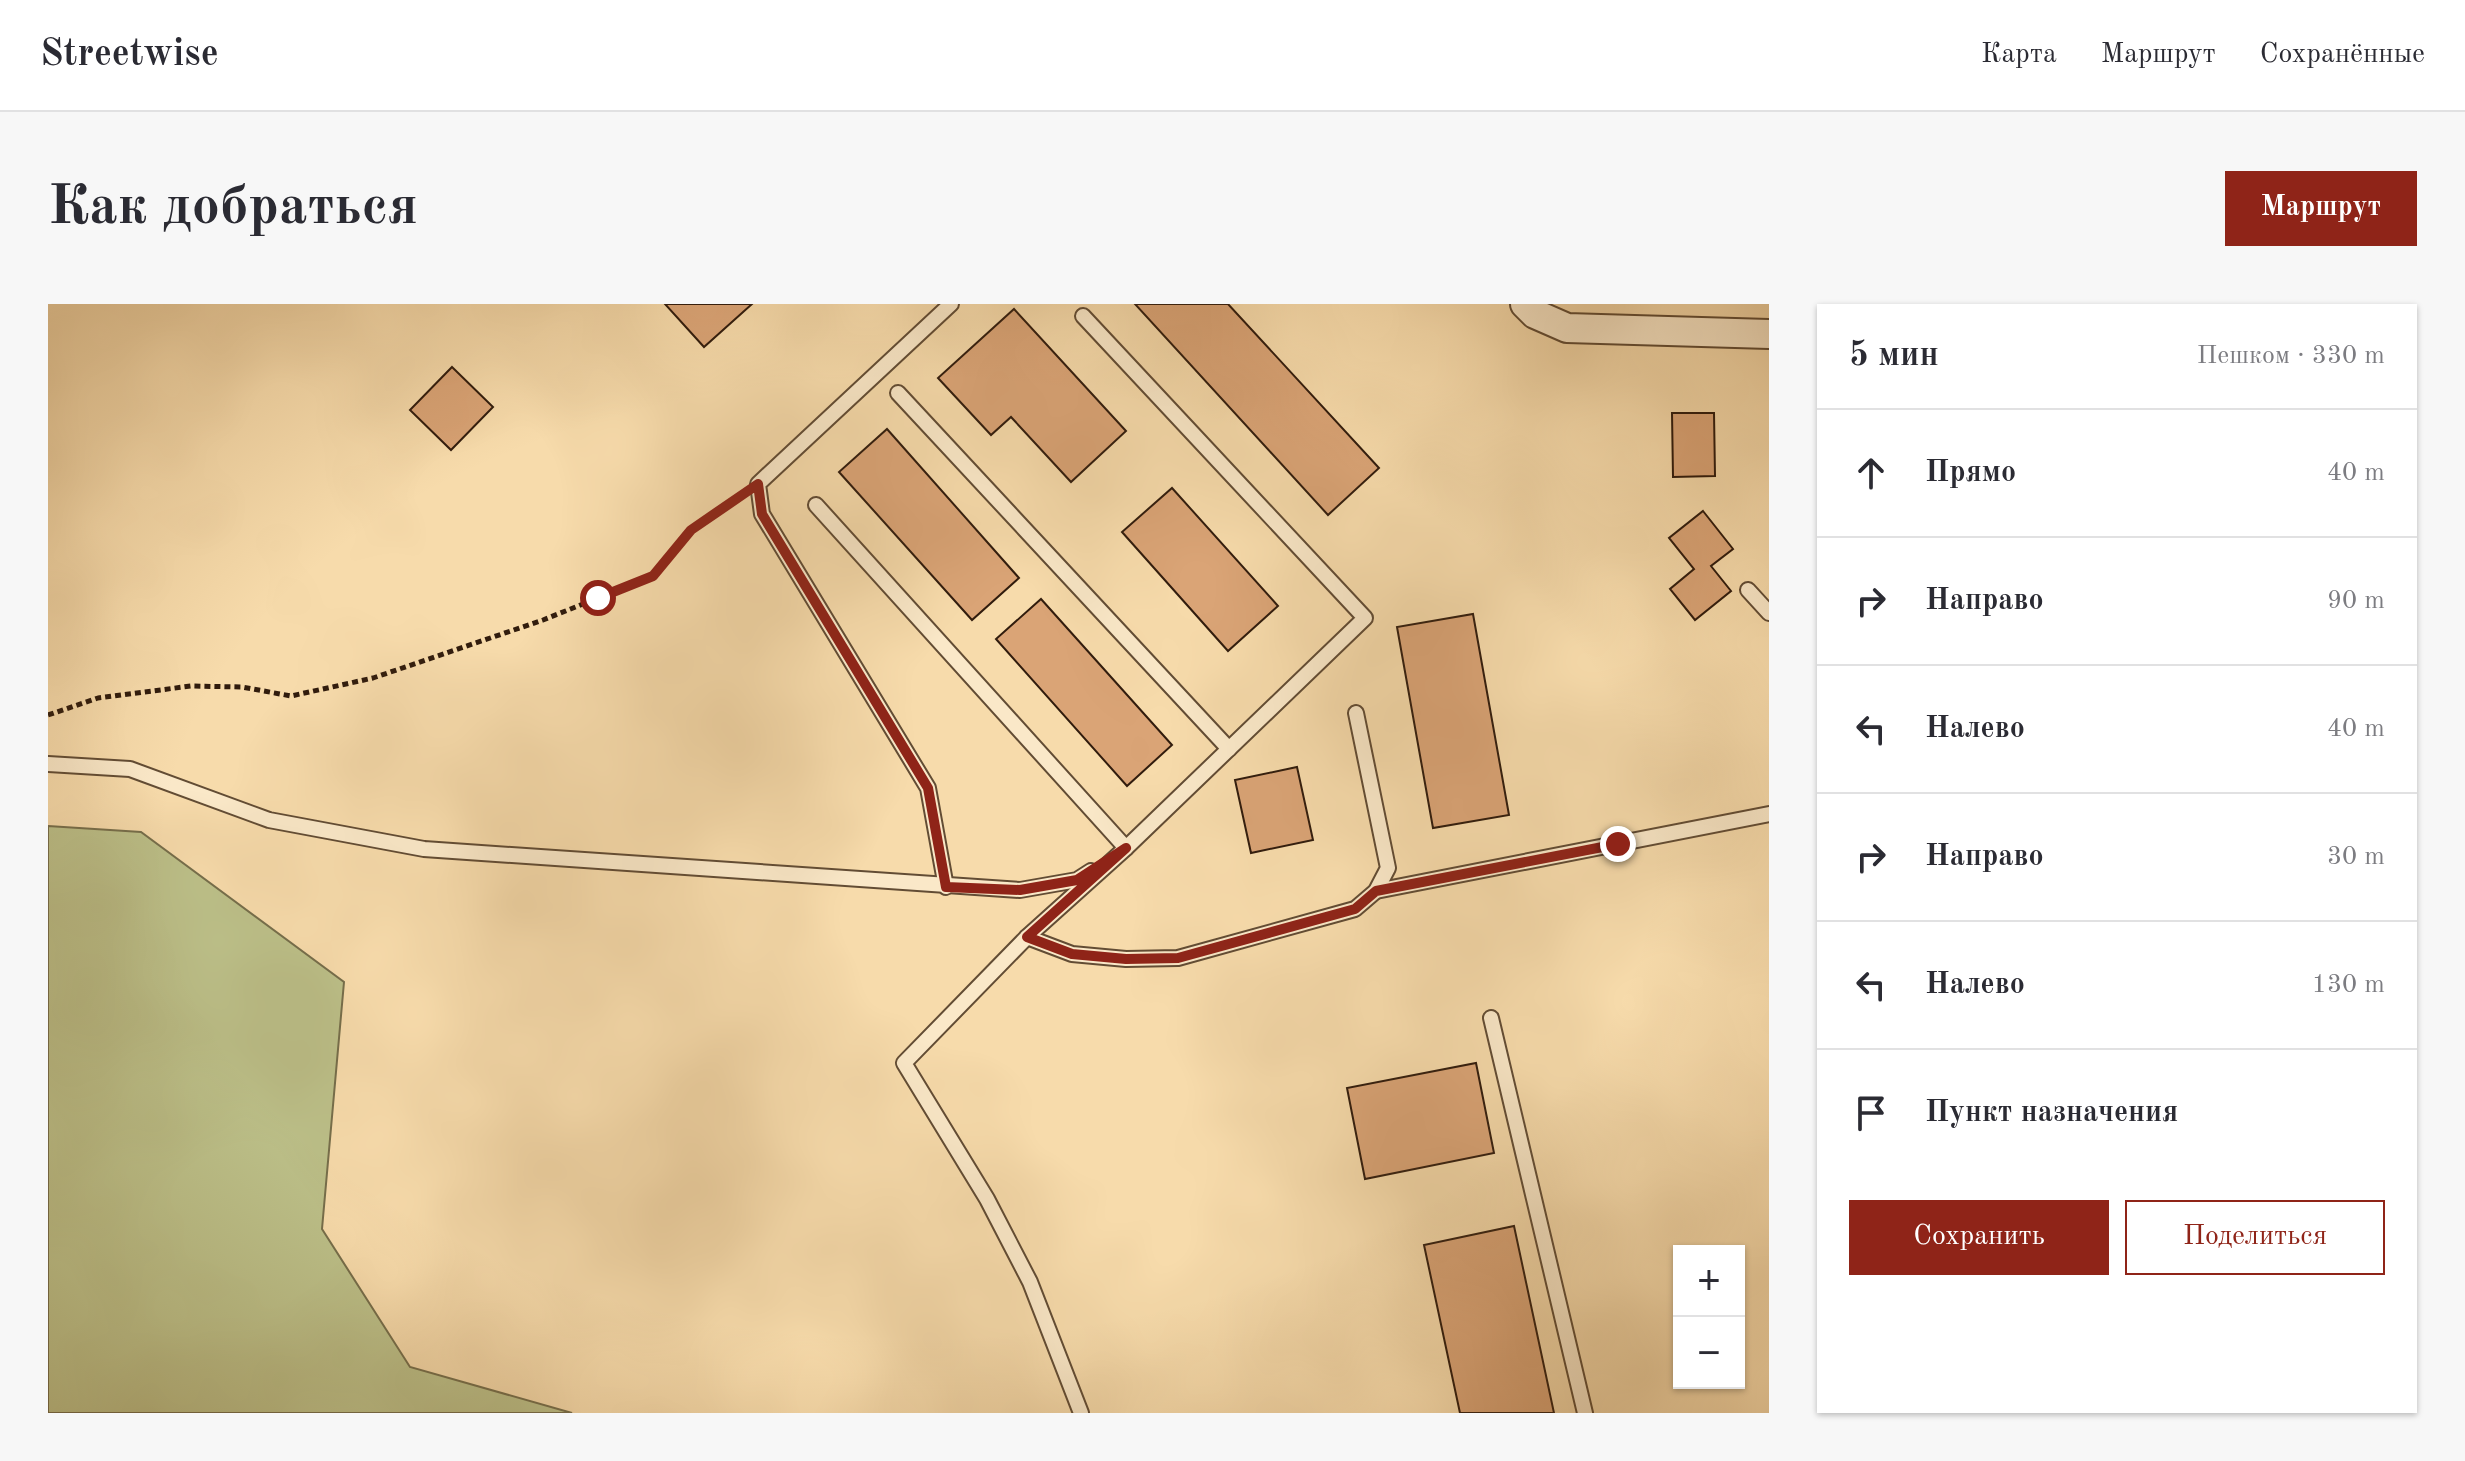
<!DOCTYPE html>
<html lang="ru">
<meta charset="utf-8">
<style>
:root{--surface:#fff;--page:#f7f7f7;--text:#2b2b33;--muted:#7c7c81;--line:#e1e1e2;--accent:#8f2418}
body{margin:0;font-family:"Old Standard TT",serif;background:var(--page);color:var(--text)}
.controls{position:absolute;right:24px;bottom:24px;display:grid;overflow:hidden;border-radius:0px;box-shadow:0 2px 6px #0004}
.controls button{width:72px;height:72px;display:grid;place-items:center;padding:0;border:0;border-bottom:2px solid var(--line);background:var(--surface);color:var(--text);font:40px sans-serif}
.stop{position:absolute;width:24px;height:24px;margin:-18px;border:6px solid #8f2418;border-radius:50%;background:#fff}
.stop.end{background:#8f2418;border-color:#fff;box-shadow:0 2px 8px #0008}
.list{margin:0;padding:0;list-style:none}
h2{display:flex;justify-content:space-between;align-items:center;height:104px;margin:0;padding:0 32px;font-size:34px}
h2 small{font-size:26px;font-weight:400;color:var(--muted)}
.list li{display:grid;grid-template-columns:52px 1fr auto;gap:24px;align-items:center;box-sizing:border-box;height:128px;padding:0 32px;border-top:2px solid var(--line)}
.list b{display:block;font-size:30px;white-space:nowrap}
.list em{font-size:26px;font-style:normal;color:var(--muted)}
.actions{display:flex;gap:16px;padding:24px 32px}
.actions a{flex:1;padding:18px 0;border:2px solid var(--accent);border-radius:0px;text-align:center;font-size:28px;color:var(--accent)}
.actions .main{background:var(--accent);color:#fff}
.icon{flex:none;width:44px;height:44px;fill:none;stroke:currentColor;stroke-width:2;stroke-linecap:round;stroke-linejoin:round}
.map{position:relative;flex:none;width:1721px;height:1109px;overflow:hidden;border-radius:0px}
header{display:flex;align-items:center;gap:48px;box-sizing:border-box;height:112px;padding:0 40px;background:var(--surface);border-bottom:2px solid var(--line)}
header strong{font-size:38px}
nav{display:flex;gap:44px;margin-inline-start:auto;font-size:28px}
.intro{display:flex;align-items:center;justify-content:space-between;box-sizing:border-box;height:192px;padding:0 48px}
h1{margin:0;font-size:56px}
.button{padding:20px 36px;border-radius:0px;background:var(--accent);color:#fff;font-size:28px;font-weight:700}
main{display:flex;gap:48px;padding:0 48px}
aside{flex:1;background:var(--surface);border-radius:0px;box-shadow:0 2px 6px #0004}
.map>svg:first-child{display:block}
</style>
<header>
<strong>Streetwise</strong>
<nav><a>Карта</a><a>Маршрут</a><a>Сохранённые</a></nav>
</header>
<div class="intro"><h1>Как добраться</h1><a class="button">Маршрут</a></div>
<main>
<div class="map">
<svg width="1721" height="1109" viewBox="0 0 1721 1109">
<rect width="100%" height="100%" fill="#f7dbab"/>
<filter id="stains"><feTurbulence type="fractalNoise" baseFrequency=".0025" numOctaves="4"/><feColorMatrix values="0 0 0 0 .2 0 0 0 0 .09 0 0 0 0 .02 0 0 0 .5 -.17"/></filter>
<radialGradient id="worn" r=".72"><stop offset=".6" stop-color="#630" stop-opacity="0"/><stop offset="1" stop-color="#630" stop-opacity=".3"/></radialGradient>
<polygon fill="#bcc089" stroke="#766e4b" stroke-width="2" points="0,522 93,528 296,678 274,925 362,1063 524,1109 0,1109"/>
<g fill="#daa476" stroke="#311c0d" stroke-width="2">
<polygon points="617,0 704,0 656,43"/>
<polygon points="1087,0 1180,0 1331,164 1280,211"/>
<polygon points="966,5 1078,127 1023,178 963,113 943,131 890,74"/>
<polygon points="404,63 445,103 403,146 362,106"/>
<polygon points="1624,109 1666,109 1667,172 1625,173"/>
<polygon points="839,125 971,274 924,316 791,168"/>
<polygon points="1124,184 1230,302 1180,347 1074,228"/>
<polygon points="1655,207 1685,245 1663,262 1683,287 1647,316 1622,285 1646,265 1621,234"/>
<polygon points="993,295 1124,441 1079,482 948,335"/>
<polygon points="1425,310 1461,511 1385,524 1349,323"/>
<polygon points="1249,463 1265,536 1203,549 1187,476"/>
<polygon points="1428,759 1446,849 1317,875 1299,784"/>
<polygon points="1466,922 1506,1109 1412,1109 1376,941"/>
</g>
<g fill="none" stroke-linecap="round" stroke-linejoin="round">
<defs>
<g id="lane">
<polyline points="850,89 1181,445"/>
<polyline points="768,201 1078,544"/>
<polyline points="1700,286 1721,309"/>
<polyline points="0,460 82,465 221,516 376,545 972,586 1029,576 1043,567"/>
<polyline points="898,583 880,484 714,210 710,180 903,0"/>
<polyline points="1328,587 1721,510"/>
<polyline points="979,633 1024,650 1078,655 1130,654 1307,605 1328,587 1340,564 1308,409"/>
<polyline points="1443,714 1537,1109"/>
<polyline points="1033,1109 982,978 939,895 856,759 979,633 1078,544 1317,314 1035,12"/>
</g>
<polyline id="street" points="1477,0 1487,10 1519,24 1721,30"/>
</defs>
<use href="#lane" stroke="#624c34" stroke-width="18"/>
<use href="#street" stroke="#624c34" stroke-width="32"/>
<polyline stroke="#311c0d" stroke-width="5" stroke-dasharray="6 4" stroke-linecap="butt" points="0,411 50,394 143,382 194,383 243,392 325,374 495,316 605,272 643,226 689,194"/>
<use href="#lane" stroke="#fae8c8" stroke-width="14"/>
<use href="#street" stroke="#fae8c8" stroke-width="28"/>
</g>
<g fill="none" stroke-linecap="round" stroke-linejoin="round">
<polyline stroke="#8f2418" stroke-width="10" points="550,294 605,272 643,226 710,180 714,210 880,484 898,583 972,586 1029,576 1078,544 979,633 1024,650 1078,655 1130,654 1307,605 1328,587 1570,540"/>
</g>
<rect width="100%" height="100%" filter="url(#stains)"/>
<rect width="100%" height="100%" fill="url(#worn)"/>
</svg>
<div class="controls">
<button>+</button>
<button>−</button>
</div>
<div class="stop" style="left:550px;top:294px"></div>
<div class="stop end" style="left:1570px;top:540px"></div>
</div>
<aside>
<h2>5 мин<small>Пешком · 330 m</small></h2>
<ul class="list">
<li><svg class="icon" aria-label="ahead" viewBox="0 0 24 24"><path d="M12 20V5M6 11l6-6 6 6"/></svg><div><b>Прямо</b></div><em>40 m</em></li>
<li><svg class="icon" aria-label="right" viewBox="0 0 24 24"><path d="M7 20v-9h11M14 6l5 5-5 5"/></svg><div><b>Направо</b></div><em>90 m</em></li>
<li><svg class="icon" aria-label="left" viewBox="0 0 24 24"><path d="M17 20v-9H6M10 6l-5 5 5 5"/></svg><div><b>Налево</b></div><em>40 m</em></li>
<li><svg class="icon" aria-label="right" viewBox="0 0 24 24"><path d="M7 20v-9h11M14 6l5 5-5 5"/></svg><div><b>Направо</b></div><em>30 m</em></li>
<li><svg class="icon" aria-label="left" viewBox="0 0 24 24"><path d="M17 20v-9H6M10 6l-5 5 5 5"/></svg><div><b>Налево</b></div><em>130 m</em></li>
<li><svg class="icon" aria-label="arrive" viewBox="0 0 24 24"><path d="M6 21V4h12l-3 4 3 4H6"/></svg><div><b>Пункт назначения</b></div></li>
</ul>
<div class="actions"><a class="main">Сохранить</a><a>Поделиться</a></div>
</aside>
</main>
